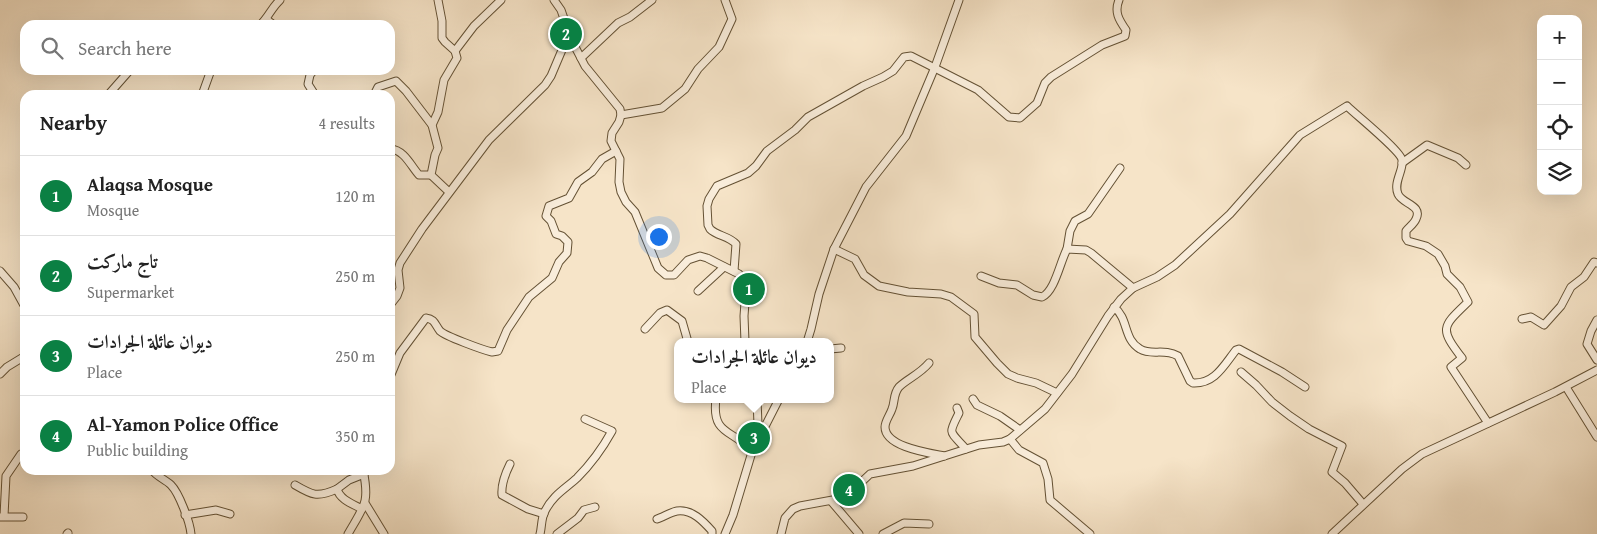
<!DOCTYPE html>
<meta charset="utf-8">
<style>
:root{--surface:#fff;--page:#f2f2f2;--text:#222;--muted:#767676;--line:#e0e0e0;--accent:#0b8043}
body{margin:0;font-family:"Gentium Book Plus",Amiri,serif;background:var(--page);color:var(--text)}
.controls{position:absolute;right:15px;top:15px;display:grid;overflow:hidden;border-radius:10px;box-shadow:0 5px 20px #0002}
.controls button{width:45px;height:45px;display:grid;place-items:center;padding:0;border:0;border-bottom:1px solid var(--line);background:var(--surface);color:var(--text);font:25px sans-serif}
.you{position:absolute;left:658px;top:236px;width:18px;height:18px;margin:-12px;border:4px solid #fff;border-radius:50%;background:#1a73e8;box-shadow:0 0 0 8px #1a73e833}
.badge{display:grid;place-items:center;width:32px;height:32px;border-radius:50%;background:var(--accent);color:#fff;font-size:16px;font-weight:700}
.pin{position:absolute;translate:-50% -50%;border:2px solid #fff;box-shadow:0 1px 5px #0006}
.popup{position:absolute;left:674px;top:338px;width:160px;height:65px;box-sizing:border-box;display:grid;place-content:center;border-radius:10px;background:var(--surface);filter:drop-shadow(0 1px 4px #0005);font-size:16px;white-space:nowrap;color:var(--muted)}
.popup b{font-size:19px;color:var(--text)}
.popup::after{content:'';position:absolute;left:50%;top:100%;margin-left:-10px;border:10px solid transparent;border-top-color:var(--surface)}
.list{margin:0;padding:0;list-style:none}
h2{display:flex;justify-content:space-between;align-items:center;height:65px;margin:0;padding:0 20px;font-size:21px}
h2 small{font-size:16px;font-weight:400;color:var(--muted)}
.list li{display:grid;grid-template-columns:32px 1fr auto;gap:15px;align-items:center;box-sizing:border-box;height:80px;padding:0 20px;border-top:1px solid var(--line)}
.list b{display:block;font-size:19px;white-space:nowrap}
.list p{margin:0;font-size:16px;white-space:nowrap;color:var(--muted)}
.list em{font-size:16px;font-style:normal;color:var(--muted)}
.icon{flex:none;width:28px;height:28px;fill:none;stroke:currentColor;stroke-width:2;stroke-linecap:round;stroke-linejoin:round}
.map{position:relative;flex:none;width:1597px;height:534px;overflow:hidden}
.search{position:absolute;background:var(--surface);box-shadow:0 5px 20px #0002;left:20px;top:20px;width:375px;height:55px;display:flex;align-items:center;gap:12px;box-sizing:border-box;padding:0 18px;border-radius:15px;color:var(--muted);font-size:19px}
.panel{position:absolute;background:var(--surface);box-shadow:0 5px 20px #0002;left:20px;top:90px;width:375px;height:385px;border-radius:15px}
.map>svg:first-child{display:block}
</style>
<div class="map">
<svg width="1597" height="534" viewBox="0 0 1597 534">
<rect width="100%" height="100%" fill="#f6e4c8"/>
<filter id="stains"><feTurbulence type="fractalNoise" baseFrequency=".004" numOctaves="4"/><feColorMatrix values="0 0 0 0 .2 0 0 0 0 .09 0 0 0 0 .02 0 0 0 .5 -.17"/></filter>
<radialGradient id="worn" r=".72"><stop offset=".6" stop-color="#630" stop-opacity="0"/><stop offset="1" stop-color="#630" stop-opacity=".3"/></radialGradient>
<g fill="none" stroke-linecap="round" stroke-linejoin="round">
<defs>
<g id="minor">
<polyline points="438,0 442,21 442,38 445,42 455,51 457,58 444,80 438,112 432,125 438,148 435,155 431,175 449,192"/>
<polyline points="554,0 561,10 571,39 585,66 620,109 621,115 619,122 612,133 611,141 620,159 619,182 621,192 626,202 635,212 658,268 666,275 674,275 688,260 700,256 707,258 739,274 744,281 746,289 744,316 745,342"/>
<polyline points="266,19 274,25"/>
<path d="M260,25C268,18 272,7 280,0"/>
<polyline points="455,51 474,26 501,0"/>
<polyline points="581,58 618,23 630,17 652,0"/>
<polyline points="314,70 310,75 308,84 315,95"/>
<polyline points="108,95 130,70"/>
<polyline points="202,95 211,70"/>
<polyline points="374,95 378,87 396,81 406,91 432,125"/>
<polyline points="621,115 662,108 685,89 698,69 719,47 732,19 725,0"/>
<path d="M391,149C404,150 411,166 419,175H431"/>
<polyline points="1402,163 1427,145 1458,158 1466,165"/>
<polyline points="834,249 855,259 864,275 879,286 908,292 941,294 951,297 974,314 975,337 997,363 1008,374 1017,378 1036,383 1057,393"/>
<polyline points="1067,249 1070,231 1075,221 1088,214 1120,168"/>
<polyline points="0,271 14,287 25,307"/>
<path d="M734,271L736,244C729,236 717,236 710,229L708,225L707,206L709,199L717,186L748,173L756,166L767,151L795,130L808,117L863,86L883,77L893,71L904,57L911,56L978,90L1009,117L1020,118L1037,103L1045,83L1051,77L1102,45L1125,36L1126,30C1119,20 1114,12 1119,0"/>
<path d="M981,276L999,283L1017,285L1033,295L1042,297C1055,291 1060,262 1067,249L1086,250L1091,253L1133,288"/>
<polyline points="698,291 724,267"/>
<polyline points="390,305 397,296 400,288 398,270 400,263 422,229 489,140 545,85 551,76 562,50 571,39"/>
<path d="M1114,307C1129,319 1123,339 1140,349C1151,356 1164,348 1178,356L1190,381L1193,383C1215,384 1224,365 1236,350L1239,349L1282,372L1305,387"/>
<polyline points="1522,319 1531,317 1544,325 1561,306 1571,287 1584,277 1594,262 1597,263"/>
<polyline points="1597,320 1591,331 1587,344 1597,360"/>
<polyline points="645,329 660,313 667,310 682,321 688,342"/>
<polyline points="807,342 811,329 819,294 834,249 866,187 906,136 935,67 959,0"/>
<polyline points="830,349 841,348"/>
<path d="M929,363C920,374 907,379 899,387C893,394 895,402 892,409C890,415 885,421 885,427C885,447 929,453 944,456"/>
<polyline points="1241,372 1256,385 1272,402 1290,416 1309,429 1342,446 1332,472 1345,483 1363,504"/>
<polyline points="0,374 7,367 25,356"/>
<path d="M390,377L400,353L426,318C435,319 435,325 440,331C445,336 483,350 492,352L498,351L507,330L529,297L552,278L559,262L567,253L568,242L562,236L556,234L551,221L546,216L549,206L569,198L578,182L592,172L602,159L616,151"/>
<polyline points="1566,387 1597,437"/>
<path d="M716,399C711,437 735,429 752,452L779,399"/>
<polyline points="973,399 977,405 1000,416 1020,430"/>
<path d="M957,408L959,413C948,435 949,430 966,449"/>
<polyline points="1010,439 1019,450 1043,463 1048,479 1050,500 1090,534"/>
<path d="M510,464C505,474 501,484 502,495L528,509L544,514"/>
<path d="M152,470C157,477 165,479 171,485C179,493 190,522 191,534"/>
<path d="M295,485C312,495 317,498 337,489"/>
<polyline points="831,501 859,534"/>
<polyline points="365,503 384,534"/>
<path d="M362,509C353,504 340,500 337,489L349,480L364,474"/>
<polyline points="185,515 216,510 230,514"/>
<polyline points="4,516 6,476 21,454"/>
<polyline points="0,517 23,517"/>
<path d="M657,519C663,517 671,512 677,511C692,509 703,521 712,531V534"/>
<polyline points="67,534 68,533"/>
<path d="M348,534C364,506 370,503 363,470"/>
<path d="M540,534C542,527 541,518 545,511C553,495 565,489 577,478C591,464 602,449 612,431L585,419"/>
<polyline points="557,534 578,518 584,510 595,507"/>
<polyline points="725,534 733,515 752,452 758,425 757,399"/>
<path d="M781,534L785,518L793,509L800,506L838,499L854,489L870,474L913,466L979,445L1003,442L1010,439L1045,409L1072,374L1108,316L1121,299L1133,288L1157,277L1175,265L1230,214L1300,135L1347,106C1356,115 1401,151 1402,160C1404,170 1393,182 1398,194C1402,204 1423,205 1416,219C1414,224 1409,227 1406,231V238L1408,241L1426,246L1438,254L1445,266L1447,274L1460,287L1468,302C1442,327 1439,328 1462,358L1451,367L1488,423"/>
<polyline points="883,534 904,523 929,524"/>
<polyline points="1332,534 1402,469 1422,454 1555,392 1597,370"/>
</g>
</defs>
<use href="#minor" stroke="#645134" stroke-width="9"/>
<use href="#minor" stroke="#f9eddb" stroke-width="7"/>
</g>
<rect width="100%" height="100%" filter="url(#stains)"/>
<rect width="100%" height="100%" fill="url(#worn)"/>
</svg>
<div class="controls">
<button>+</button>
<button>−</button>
<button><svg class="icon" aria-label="locate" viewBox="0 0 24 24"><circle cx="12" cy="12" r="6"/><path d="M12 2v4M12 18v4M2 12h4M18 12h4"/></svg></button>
<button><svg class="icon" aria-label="layers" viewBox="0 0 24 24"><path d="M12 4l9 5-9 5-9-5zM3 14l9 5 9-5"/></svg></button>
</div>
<div class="you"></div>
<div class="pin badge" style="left:749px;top:289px">1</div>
<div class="pin badge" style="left:566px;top:34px">2</div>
<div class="pin badge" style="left:754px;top:438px">3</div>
<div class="popup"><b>ديوان عائلة الجرادات</b>Place</div>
<div class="pin badge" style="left:849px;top:490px">4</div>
<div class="search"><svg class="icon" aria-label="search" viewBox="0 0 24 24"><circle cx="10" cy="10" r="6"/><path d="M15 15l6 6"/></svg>Search here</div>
<section class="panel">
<h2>Nearby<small>4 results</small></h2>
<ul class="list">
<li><span class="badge">1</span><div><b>Alaqsa Mosque</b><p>Mosque</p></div><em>120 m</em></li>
<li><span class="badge">2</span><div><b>تاج ماركت</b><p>Supermarket</p></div><em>250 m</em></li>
<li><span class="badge">3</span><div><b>ديوان عائلة الجرادات</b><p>Place</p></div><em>250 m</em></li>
<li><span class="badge">4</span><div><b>Al-Yamon Police Office</b><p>Public building</p></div><em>350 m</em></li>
</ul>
</section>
</div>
